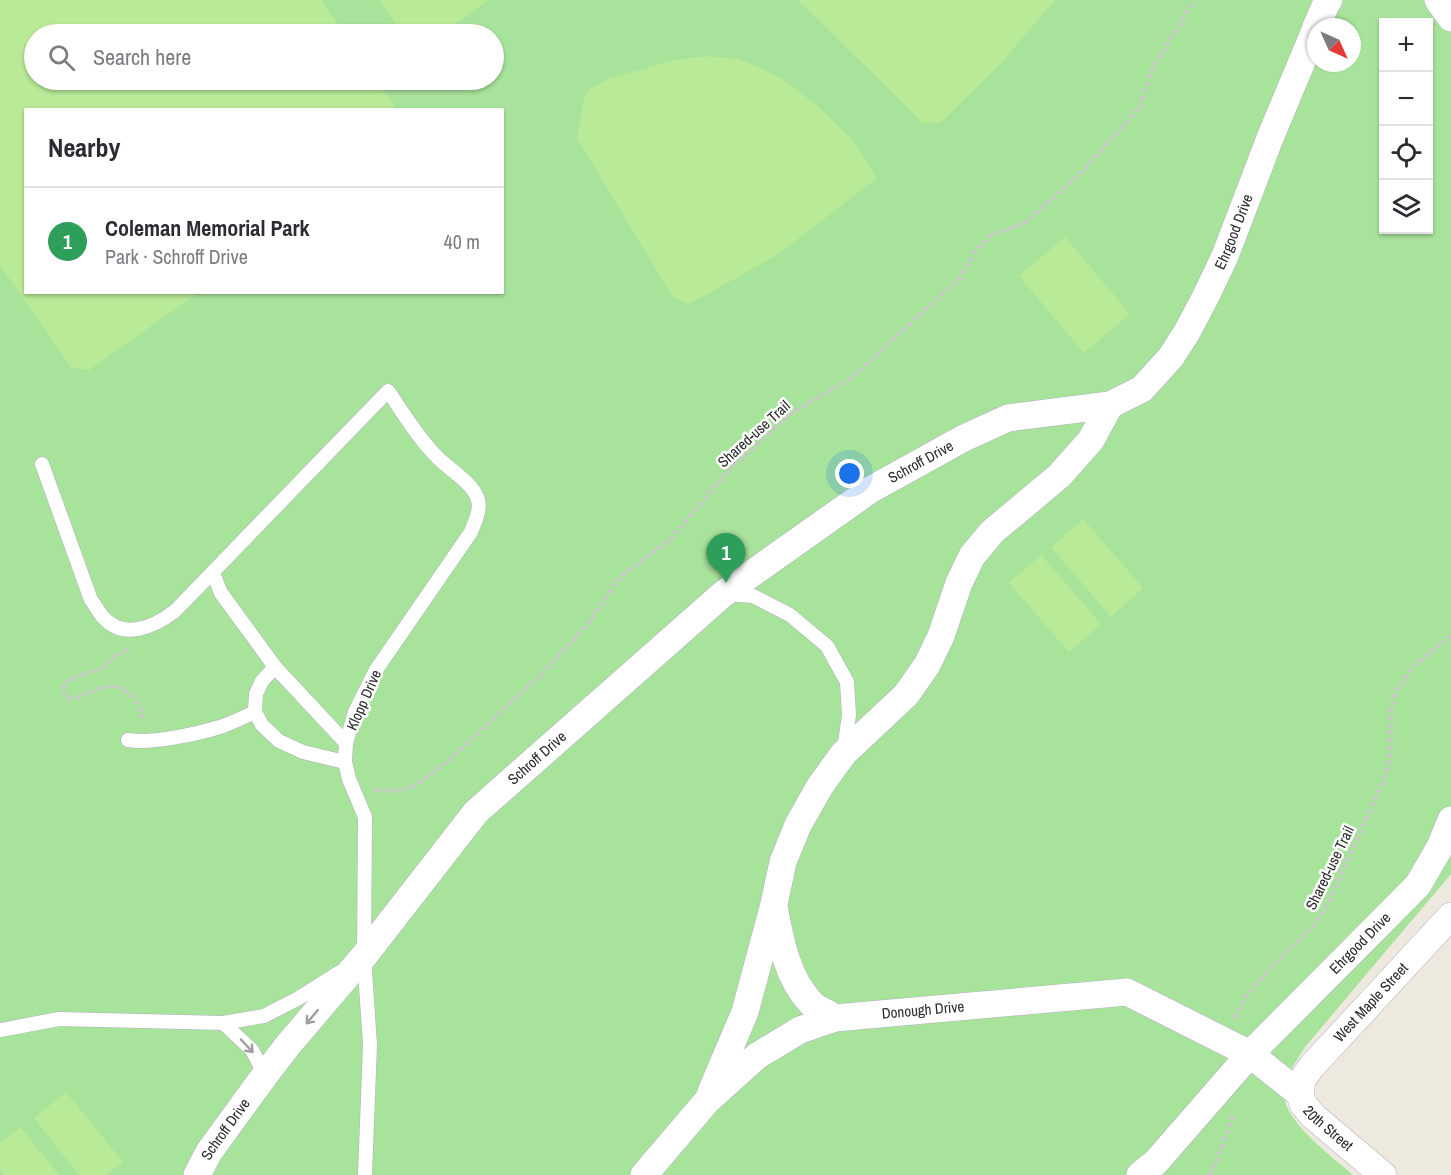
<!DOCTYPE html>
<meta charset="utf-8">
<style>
:root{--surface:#fff;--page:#f2f2f3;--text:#2b2b33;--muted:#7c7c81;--line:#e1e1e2;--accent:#4045f8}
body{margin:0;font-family:"Archivo Narrow",sans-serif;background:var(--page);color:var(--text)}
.controls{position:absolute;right:18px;top:18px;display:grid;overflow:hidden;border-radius:0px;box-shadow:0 2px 4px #0004}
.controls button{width:54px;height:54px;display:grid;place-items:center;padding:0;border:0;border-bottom:2px solid var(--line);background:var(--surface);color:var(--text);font:30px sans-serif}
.compass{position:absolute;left:1307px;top:18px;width:54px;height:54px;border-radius:50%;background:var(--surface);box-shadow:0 2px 4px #0004;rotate:135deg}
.you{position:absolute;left:850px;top:474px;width:21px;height:21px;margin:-15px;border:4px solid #fff;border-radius:50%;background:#1a73e8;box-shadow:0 0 0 9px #1a73e833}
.badge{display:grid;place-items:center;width:39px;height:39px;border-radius:50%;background:var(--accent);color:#fff;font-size:20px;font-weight:700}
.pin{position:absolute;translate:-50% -50px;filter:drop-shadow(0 2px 3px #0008)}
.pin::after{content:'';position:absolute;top:32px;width:21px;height:18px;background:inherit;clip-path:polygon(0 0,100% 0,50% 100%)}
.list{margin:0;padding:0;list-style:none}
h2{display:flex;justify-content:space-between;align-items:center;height:78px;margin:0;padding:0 24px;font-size:26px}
h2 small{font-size:20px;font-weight:400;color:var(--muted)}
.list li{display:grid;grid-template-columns:39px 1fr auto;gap:18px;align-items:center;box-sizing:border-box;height:108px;padding:0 24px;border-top:2px solid var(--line)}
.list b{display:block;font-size:22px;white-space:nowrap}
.list p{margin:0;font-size:20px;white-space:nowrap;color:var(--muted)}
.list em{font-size:20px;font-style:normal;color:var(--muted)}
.icon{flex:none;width:33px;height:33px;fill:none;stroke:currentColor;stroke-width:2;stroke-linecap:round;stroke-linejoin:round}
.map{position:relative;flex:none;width:1451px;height:1175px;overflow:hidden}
.search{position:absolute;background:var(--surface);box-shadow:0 2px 4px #0004;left:24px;top:24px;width:480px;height:66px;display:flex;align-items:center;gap:15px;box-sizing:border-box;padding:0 21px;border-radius:33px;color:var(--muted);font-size:22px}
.panel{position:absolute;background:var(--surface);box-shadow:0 2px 4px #0004;left:24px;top:108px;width:480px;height:186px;border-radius:0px}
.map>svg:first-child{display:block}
</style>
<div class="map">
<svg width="1451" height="1175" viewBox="0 0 1451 1175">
<rect width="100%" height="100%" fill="#ede9de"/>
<path fill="#a8e39b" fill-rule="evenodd" d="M0,0H1451V874L1305,1047C1297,1060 1284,1078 1284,1094C1284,1122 1333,1157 1353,1175H0ZM1384,22H1428V230H1384ZM1316,27H1352V63H1316ZM34,34H494V80H34ZM26,110H502V292H26Z"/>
<g fill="#b9ea97">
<polygon points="0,0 321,0 345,34 34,34 34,80 376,80 396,109 26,110 26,292 198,293 89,370 71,367 0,265"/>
<polygon points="379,0 488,0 443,34 403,34"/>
<polygon points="798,0 1055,0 1002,62 941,122 923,123"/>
<polygon points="706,56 736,59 759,67 784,80 815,104 852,139 877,178 777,255 689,304 673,297 577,138 584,99 588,90 608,79 675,60"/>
<polygon points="1065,237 1130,314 1084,353 1019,276"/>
<polygon points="1083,519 1143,588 1111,617 1051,547"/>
<polygon points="1041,555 1101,624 1069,652 1009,583"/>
<polygon points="66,1092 123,1162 106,1175 79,1175 34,1118"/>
<polygon points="20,1127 59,1175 5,1175 0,1169 0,1143"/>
</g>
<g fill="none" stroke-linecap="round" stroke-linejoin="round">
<defs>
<g id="service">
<path d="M42,464L91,600C95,605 98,611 102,616C123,641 154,627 175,611L388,391C404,414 418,438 438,458C449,469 471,482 477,497C482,508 475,522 471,532L376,670L355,712L346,743L345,762L349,779L365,817L364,956L370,1045L365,1175"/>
<polyline points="213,573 221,593 275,667 346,743"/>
<polyline points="725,594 753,596 790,615 827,646 847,682 849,715 844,750"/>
<polyline points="275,667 262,681 256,694 255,712 262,725 279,741 303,752 345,762"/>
<path d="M128,740C151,744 197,734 220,727C232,723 244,717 255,712"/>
<polyline points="223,1023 252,1050 265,1075"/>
<polyline points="0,1030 59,1019 223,1023 264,1016 299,998 340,972"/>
</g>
<g id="minor">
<polyline points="1438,0 1451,18"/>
<polyline points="1316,27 1326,4 1329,0"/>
<path d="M775,912C781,943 788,979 811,1003C817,1009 828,1013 835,1018"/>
<polyline points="711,1092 745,1012 774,904 783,862 798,825 820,786 844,753 906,695 927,665 941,636 959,583 972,556 992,532 1059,476 1091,440 1110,405"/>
<path id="s1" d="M1300,1094L1302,1080L1312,1066L1451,916"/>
<path id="s2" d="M197,1175L209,1152L265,1075L288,1045L364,956L476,812L723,594L870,490L964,438L1008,418L1110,405L1142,389L1171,357L1187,332L1205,298L1225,256L1270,138L1316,28"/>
<path id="s3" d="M644,1175L707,1101L757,1056L800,1030L835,1018L1127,992L1250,1054L1300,1094L1303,1104L1313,1116L1383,1175"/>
<path id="s4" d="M1140,1175L1156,1162L1250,1054L1418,885L1440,847L1451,820"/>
</g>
</defs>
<use href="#service" stroke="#b1b1bf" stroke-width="15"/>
<use href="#minor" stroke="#b1b1bf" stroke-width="28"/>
<g stroke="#c8c8c8" stroke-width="4" stroke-dasharray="4.5 3" stroke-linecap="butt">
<path d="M129,649L115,656L102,668L70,679L65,683L63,691C65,696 67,699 73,698C94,694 110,675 131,695C139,703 142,711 142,721"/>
<polyline points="375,790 396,791 415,786 449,760 542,674 586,626 620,577 671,539 728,471 789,415 851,378 960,278 978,248 992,235 1024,223 1078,176 1140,107 1152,70 1194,0"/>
<polyline points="1235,1018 1245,998 1271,967 1315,924 1326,907 1383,782 1391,753 1391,709 1396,691 1416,664 1451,636"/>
<polyline points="1209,1175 1212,1172 1231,1123 1233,1115"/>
</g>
<use href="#service" stroke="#fff" stroke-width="14"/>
<use href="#minor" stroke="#fff" stroke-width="27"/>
</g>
<defs><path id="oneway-shaft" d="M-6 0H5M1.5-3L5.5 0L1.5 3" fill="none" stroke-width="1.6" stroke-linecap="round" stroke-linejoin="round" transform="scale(1.5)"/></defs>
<g stroke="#a0a0a0">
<use href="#oneway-shaft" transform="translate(312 1017) rotate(130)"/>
<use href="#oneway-shaft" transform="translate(247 1046) rotate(47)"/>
</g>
<g text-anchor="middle" stroke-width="5" stroke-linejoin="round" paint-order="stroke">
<g font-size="15" fill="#2b2b2b" stroke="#fff">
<text dy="5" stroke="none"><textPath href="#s2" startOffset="1446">Ehrgood Drive</textPath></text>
<text transform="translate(754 434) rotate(-42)" y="5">Shared-use Trail</text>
<text dy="5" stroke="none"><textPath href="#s2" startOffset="1026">Schroff Drive</textPath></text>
<text transform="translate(364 700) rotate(-66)" y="5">Klopp Drive</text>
<text dy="5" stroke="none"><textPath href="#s2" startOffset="540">Schroff Drive</textPath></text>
<text transform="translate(1330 868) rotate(-64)" y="5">Shared-use Trail</text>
<text dy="5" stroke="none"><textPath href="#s4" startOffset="320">Ehrgood Drive</textPath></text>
<text dy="5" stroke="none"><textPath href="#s1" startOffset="118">West Maple Street</textPath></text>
<text dy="5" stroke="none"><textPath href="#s3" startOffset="340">Donough Drive</textPath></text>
<text dy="5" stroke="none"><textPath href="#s3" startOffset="792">20th Street</textPath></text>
<text dy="5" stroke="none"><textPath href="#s2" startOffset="54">Schroff Drive</textPath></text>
</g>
</g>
</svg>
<div class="controls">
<button>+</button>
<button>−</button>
<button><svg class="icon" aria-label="locate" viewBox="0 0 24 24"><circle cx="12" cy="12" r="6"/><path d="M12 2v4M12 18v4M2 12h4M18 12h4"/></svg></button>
<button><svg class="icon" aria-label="layers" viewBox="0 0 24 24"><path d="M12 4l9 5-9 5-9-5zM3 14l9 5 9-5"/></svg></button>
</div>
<svg class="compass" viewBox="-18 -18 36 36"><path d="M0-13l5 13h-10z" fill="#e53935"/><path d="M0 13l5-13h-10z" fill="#7c7c81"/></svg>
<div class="you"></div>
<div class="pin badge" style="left:726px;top:583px;background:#2e9e5b">1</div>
<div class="search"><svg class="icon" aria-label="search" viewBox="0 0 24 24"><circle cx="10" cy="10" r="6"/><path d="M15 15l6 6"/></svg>Search here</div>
<section class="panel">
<h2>Nearby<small></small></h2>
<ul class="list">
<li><span class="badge" style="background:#2e9e5b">1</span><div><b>Coleman Memorial Park</b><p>Park · Schroff Drive</p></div><em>40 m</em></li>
</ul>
</section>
</div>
